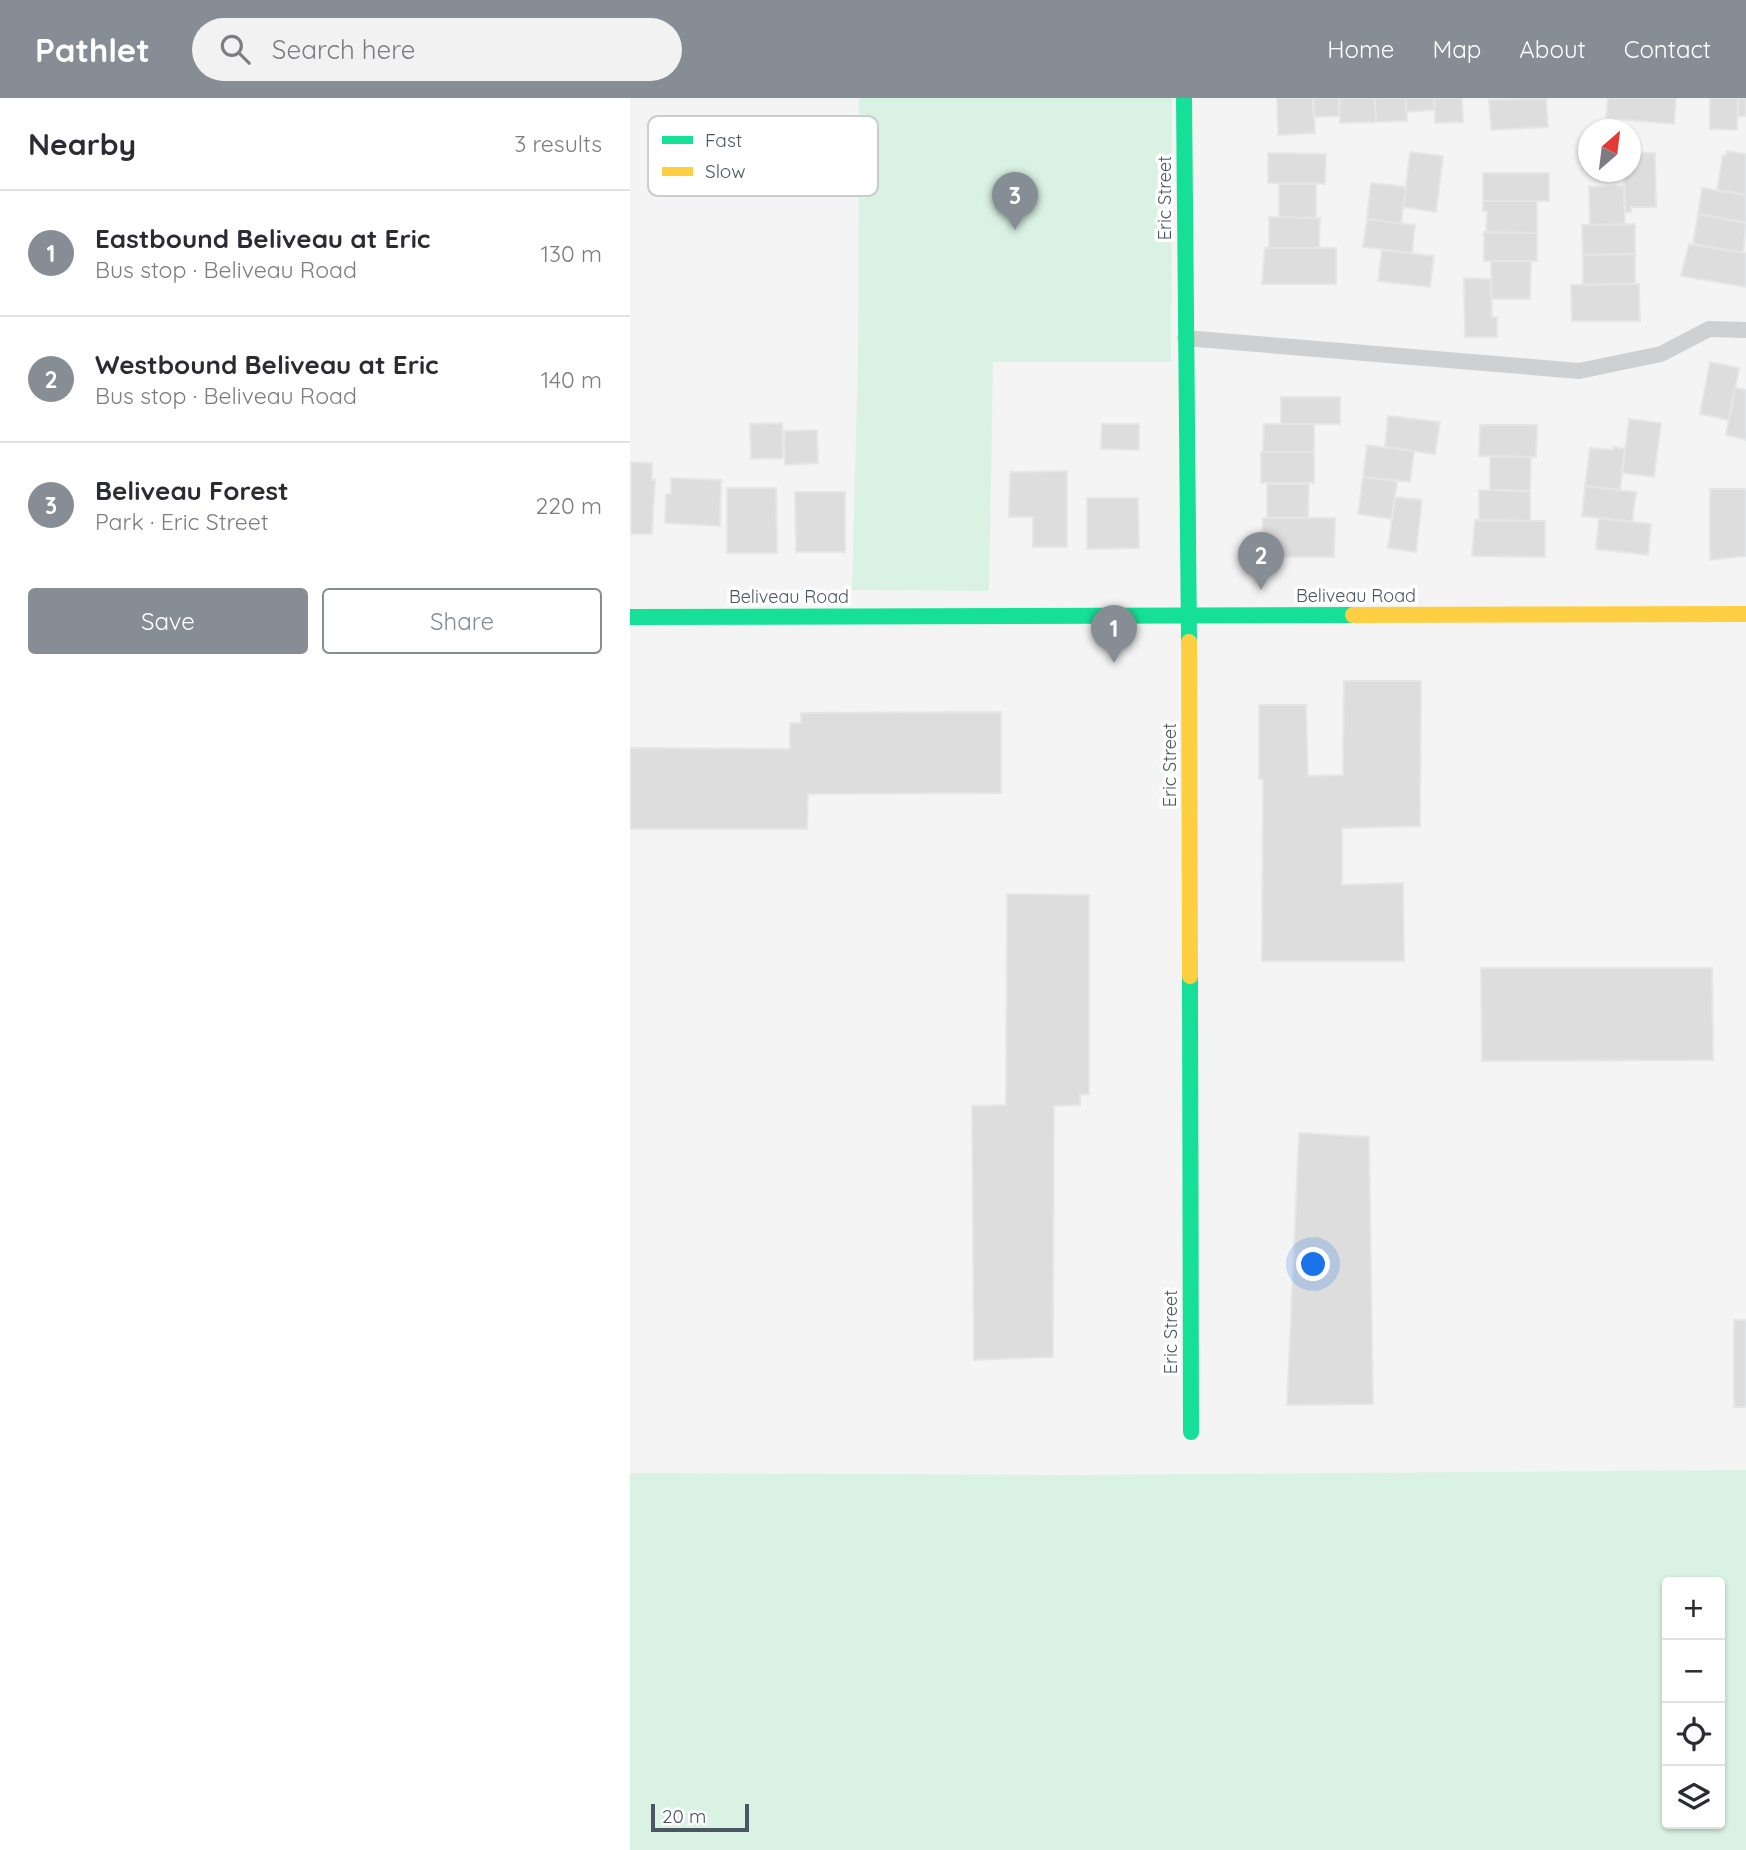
<!DOCTYPE html>
<meta charset="utf-8">
<style>
:root{--surface:#fff;--page:#f2f2f3;--text:#2b2b33;--muted:#7c7c81;--line:#e1e1e2;--accent:#868d94}
body{margin:0;font-family:Quicksand,sans-serif;background:var(--page);color:var(--text)}
.controls{position:absolute;right:21px;bottom:21px;display:grid;overflow:hidden;border-radius:7px;box-shadow:0 2px 5px #0004}
.controls button{width:63px;height:63px;display:grid;place-items:center;padding:0;border:0;border-bottom:2px solid var(--line);background:var(--surface);color:var(--text);font:35px sans-serif}
.compass{position:absolute;left:948px;top:21px;width:63px;height:63px;border-radius:50%;background:var(--surface);box-shadow:0 2px 5px #0004;rotate:28deg}
.scale{position:absolute;left:21px;bottom:18px;width:98px;box-sizing:border-box;padding-left:7px;border:4px solid #4a5661;border-top:0;font-size:19px;line-height:24px;white-space:nowrap;color:#4a5661;-webkit-text-stroke:5px #fff;paint-order:stroke}
.you{position:absolute;left:684px;top:1167px;width:24px;height:24px;margin:-18px;border:5px solid #fff;border-radius:50%;background:#1a73e8;box-shadow:0 0 0 10px #1a73e833}
.badge{display:grid;place-items:center;width:46px;height:46px;border-radius:50%;background:var(--accent);color:#fff;font-size:23px;font-weight:700}
.pin{position:absolute;translate:-50% -58px;filter:drop-shadow(0 2px 4px #0008)}
.pin::after{content:'';position:absolute;top:37px;width:24px;height:21px;background:inherit;clip-path:polygon(0 0,100% 0,50% 100%)}
.list{margin:0;padding:0;list-style:none}
h2{display:flex;justify-content:space-between;align-items:center;height:91px;margin:0;padding:0 28px;font-size:30px}
h2 small{font-size:23px;font-weight:400;color:var(--muted)}
.list li{display:grid;grid-template-columns:46px 1fr auto;gap:21px;align-items:center;box-sizing:border-box;height:126px;padding:0 28px;border-top:2px solid var(--line)}
.list b{display:block;font-size:26px;white-space:nowrap}
.list p{margin:0;font-size:23px;white-space:nowrap;color:var(--muted)}
.list em{font-size:23px;font-style:normal;color:var(--muted)}
.actions{display:flex;gap:14px;padding:21px 28px}
.actions a{flex:1;padding:16px 0;border:2px solid var(--accent);border-radius:7px;text-align:center;font-size:24px;color:var(--accent)}
.actions .main{background:var(--accent);color:#fff}
.icon{flex:none;width:38px;height:38px;fill:none;stroke:currentColor;stroke-width:2;stroke-linecap:round;stroke-linejoin:round}
.map{position:relative;flex:none;width:1116px;height:1752px;overflow:hidden}
header{display:flex;align-items:center;gap:42px;box-sizing:border-box;height:98px;padding:0 35px;background:var(--accent);color:#fff}
header strong{font-size:33px}
nav{display:flex;gap:38px;margin-inline-start:auto;font-size:24px}
.search{width:490px;height:63px;background:var(--page);display:flex;align-items:center;gap:18px;box-sizing:border-box;padding:0 24px;border-radius:38px;color:var(--muted);font-size:26px}
main{display:flex}
aside{flex:1;background:var(--surface)}
.map>svg:first-child{display:block}
</style>
<header>
<strong>Pathlet</strong>
<div class="search"><svg class="icon" aria-label="search" viewBox="0 0 24 24"><circle cx="10" cy="10" r="6"/><path d="M15 15l6 6"/></svg>Search here</div>
<nav><a>Home</a><a>Map</a><a>About</a><a>Contact</a></nav>
</header>
<main>
<aside>
<h2>Nearby<small>3 results</small></h2>
<ul class="list">
<li><span class="badge">1</span><div><b>Eastbound Beliveau at Eric</b><p>Bus stop · Beliveau Road</p></div><em>130 m</em></li>
<li><span class="badge">2</span><div><b>Westbound Beliveau at Eric</b><p>Bus stop · Beliveau Road</p></div><em>140 m</em></li>
<li><span class="badge">3</span><div><b>Beliveau Forest</b><p>Park · Eric Street</p></div><em>220 m</em></li>
</ul>
<div class="actions"><a class="main">Save</a><a>Share</a></div>
</aside>
<div class="map">
<svg width="1116" height="1752" viewBox="0 0 1116 1752">
<rect width="100%" height="100%" fill="#f4f4f4"/>
<g fill="#d9f2e3" fill-rule="evenodd">
<polygon points="229,0 542,0 541,264 363,264 359,493 222,492 228,264"/>
<path d="M1116,1372V1752H0V1375L441,1377ZM1037,1484H1090V1726H1037Z"/>
</g>
<g fill="#ddddde" stroke="#e5e6e7" stroke-width="2">
<polygon points="647,0 683,0 685,35 648,37"/>
<polygon points="683,0 709,0 710,18 684,19"/>
<polygon points="709,0 745,0 746,24 710,25"/>
<polygon points="745,0 776,0 777,23 746,24"/>
<polygon points="776,0 804,0 804,12 776,14"/>
<polygon points="804,0 832,0 833,24 805,25"/>
<polygon points="916,0 918,29 861,32 859,2"/>
<polygon points="978,0 1046,0 1044,26 976,20"/>
<polygon points="1080,0 1108,0 1107,32 1080,31"/>
<rect x="1108" y="0" width="8" height="18"/>
<polygon points="1097,53 1116,56 1116,97 1087,92 1093,57 1096,58"/>
<polygon points="780,54 813,58 806,114 773,109"/>
<polygon points="638,55 696,56 695,86 638,85"/>
<polygon points="1000,55 1025,55 1026,109 1001,109 1001,114 995,114 994,74 1000,74"/>
<rect x="853" y="75" width="66" height="28"/>
<polygon points="741,85 776,89 771,126 737,121"/>
<rect x="649" y="86" width="37" height="34"/>
<polygon points="994,88 995,127 960,127 959,89"/>
<polygon points="1072,90 1116,97 1116,125 1068,116"/>
<polygon points="853,103 907,103 907,135 856,135 857,113 853,113"/>
<polygon points="1068,116 1116,125 1113,155 1063,146"/>
<polygon points="639,119 690,120 689,150 639,150"/>
<polygon points="737,121 785,127 782,155 733,149"/>
<polygon points="1005,126 1005,156 953,157 952,127"/>
<polygon points="854,134 907,135 907,163 854,163"/>
<polygon points="1059,146 1116,155 1116,189 1051,178"/>
<polygon points="635,150 706,150 706,186 632,186"/>
<polygon points="752,152 804,158 800,189 748,183"/>
<polygon points="1005,156 1005,186 953,187 953,157"/>
<polygon points="861,163 901,163 900,201 861,201"/>
<polygon points="834,180 861,181 862,219 867,219 867,239 835,239"/>
<polygon points="1005,186 1009,186 1010,223 942,223 941,187"/>
<polygon points="1080,264 1109,270 1099,322 1070,316"/>
<polygon points="1105,290 1116,292 1116,342 1096,337"/>
<rect x="651" y="299" width="59" height="27"/>
<polygon points="758,318 810,324 805,356 755,349"/>
<polygon points="999,321 1031,325 1024,379 992,375"/>
<polygon points="152,325 153,360 121,361 120,326"/>
<polygon points="472,326 509,326 509,352 471,351"/>
<polygon points="634,326 684,326 684,354 633,354"/>
<polygon points="850,327 907,327 906,359 849,358"/>
<polygon points="187,332 188,365 155,367 154,333"/>
<polygon points="737,347 784,353 780,384 733,379"/>
<polygon points="983,349 995,351 990,392 955,388 960,350 983,352"/>
<rect x="631" y="354" width="53" height="31"/>
<polygon points="860,358 901,359 900,393 860,392"/>
<polygon points="1,364 22,365 22,382 25,382 22,436 1,436"/>
<polygon points="437,373 437,449 403,449 403,419 379,419 380,374"/>
<polygon points="733,379 767,383 762,421 728,416"/>
<polygon points="41,380 91,382 90,428 35,425 36,396 41,396"/>
<polygon points="637,386 679,386 678,420 637,420"/>
<polygon points="955,388 1006,394 1002,424 952,418"/>
<polygon points="97,390 146,390 147,455 97,455"/>
<polygon points="1080,391 1116,391 1116,458 1080,462"/>
<polygon points="849,392 900,393 900,423 849,422"/>
<polygon points="165,394 215,394 215,454 166,454"/>
<polygon points="765,399 792,402 786,454 758,450"/>
<polygon points="457,400 508,400 509,450 457,451"/>
<polygon points="633,420 705,420 704,459 634,459 631,456"/>
<polygon points="969,420 1021,426 1018,457 966,451"/>
<polygon points="845,422 915,423 915,459 842,458"/>
<polygon points="714,583 791,583 790,728 712,730 712,787 773,785 774,863 632,863 633,682 629,681 629,607 676,607 678,678 713,677"/>
<polygon points="371,614 371,695 178,696 177,731 0,731 0,650 160,651 160,625 171,625 171,615"/>
<polygon points="377,796 459,797 459,996 450,997 450,1007 424,1008 423,1259 344,1262 342,1008 376,1007"/>
<polygon points="851,870 1082,870 1083,962 852,963"/>
<polygon points="669,1035 739,1039 743,1306 657,1307"/>
<rect x="1104" y="1222" width="12" height="87"/>
</g>
<g fill="none" stroke-linecap="round" stroke-linejoin="round">
<polyline stroke="#ced0d2" stroke-width="16" points="555,240 949,273 1031,256 1079,231 1116,232"/>
<g stroke="#16e098" stroke-width="16">
<polyline points="554,0 559,544"/>
<polyline points="0,519 723,517"/>
<polyline points="560,878 561,1334"/>
</g>
<g stroke="#ffcf43" stroke-width="16">
<polyline points="723,517 1116,516"/>
<polyline points="559,544 560,878"/>
</g>
</g>
<g text-anchor="middle" stroke-width="7" stroke-linejoin="round" paint-order="stroke">
<g font-size="18" fill="#4a5661" stroke="#fff">
<text transform="translate(535 100) rotate(-90)" y="6">Eric Street</text>
<text x="726" y="504">Beliveau Road</text>
<text x="159" y="505">Beliveau Road</text>
<text transform="translate(540 667) rotate(-90)" y="6">Eric Street</text>
<text transform="translate(541 1234) rotate(-90)" y="6">Eric Street</text>
</g>
</g>
<rect x="18" y="18" width="230" height="80" rx="10" fill="#fff" stroke="#c9ccd0" stroke-width="2"/>
<rect x="32" y="38" width="31" height="8" fill="#16e098"/>
<rect x="32" y="69" width="31" height="9" fill="#ffcf43"/>
<g font-size="19" fill="#4a5661">
<text x="75" y="49">Fast</text>
<text x="75" y="80">Slow</text>
</g>
</svg>
<div class="controls">
<button>+</button>
<button>−</button>
<button><svg class="icon" aria-label="locate" viewBox="0 0 24 24"><circle cx="12" cy="12" r="6"/><path d="M12 2v4M12 18v4M2 12h4M18 12h4"/></svg></button>
<button><svg class="icon" aria-label="layers" viewBox="0 0 24 24"><path d="M12 4l9 5-9 5-9-5zM3 14l9 5 9-5"/></svg></button>
</div>
<svg class="compass" viewBox="-18 -18 36 36"><path d="M0-13l5 13h-10z" fill="#e53935"/><path d="M0 13l5-13h-10z" fill="#7c7c81"/></svg>
<div class="scale">20 m</div>
<div class="you"></div>
<div class="pin badge" style="left:484px;top:565px">1</div>
<div class="pin badge" style="left:631px;top:492px">2</div>
<div class="pin badge" style="left:385px;top:132px">3</div>
</div>
</main>
